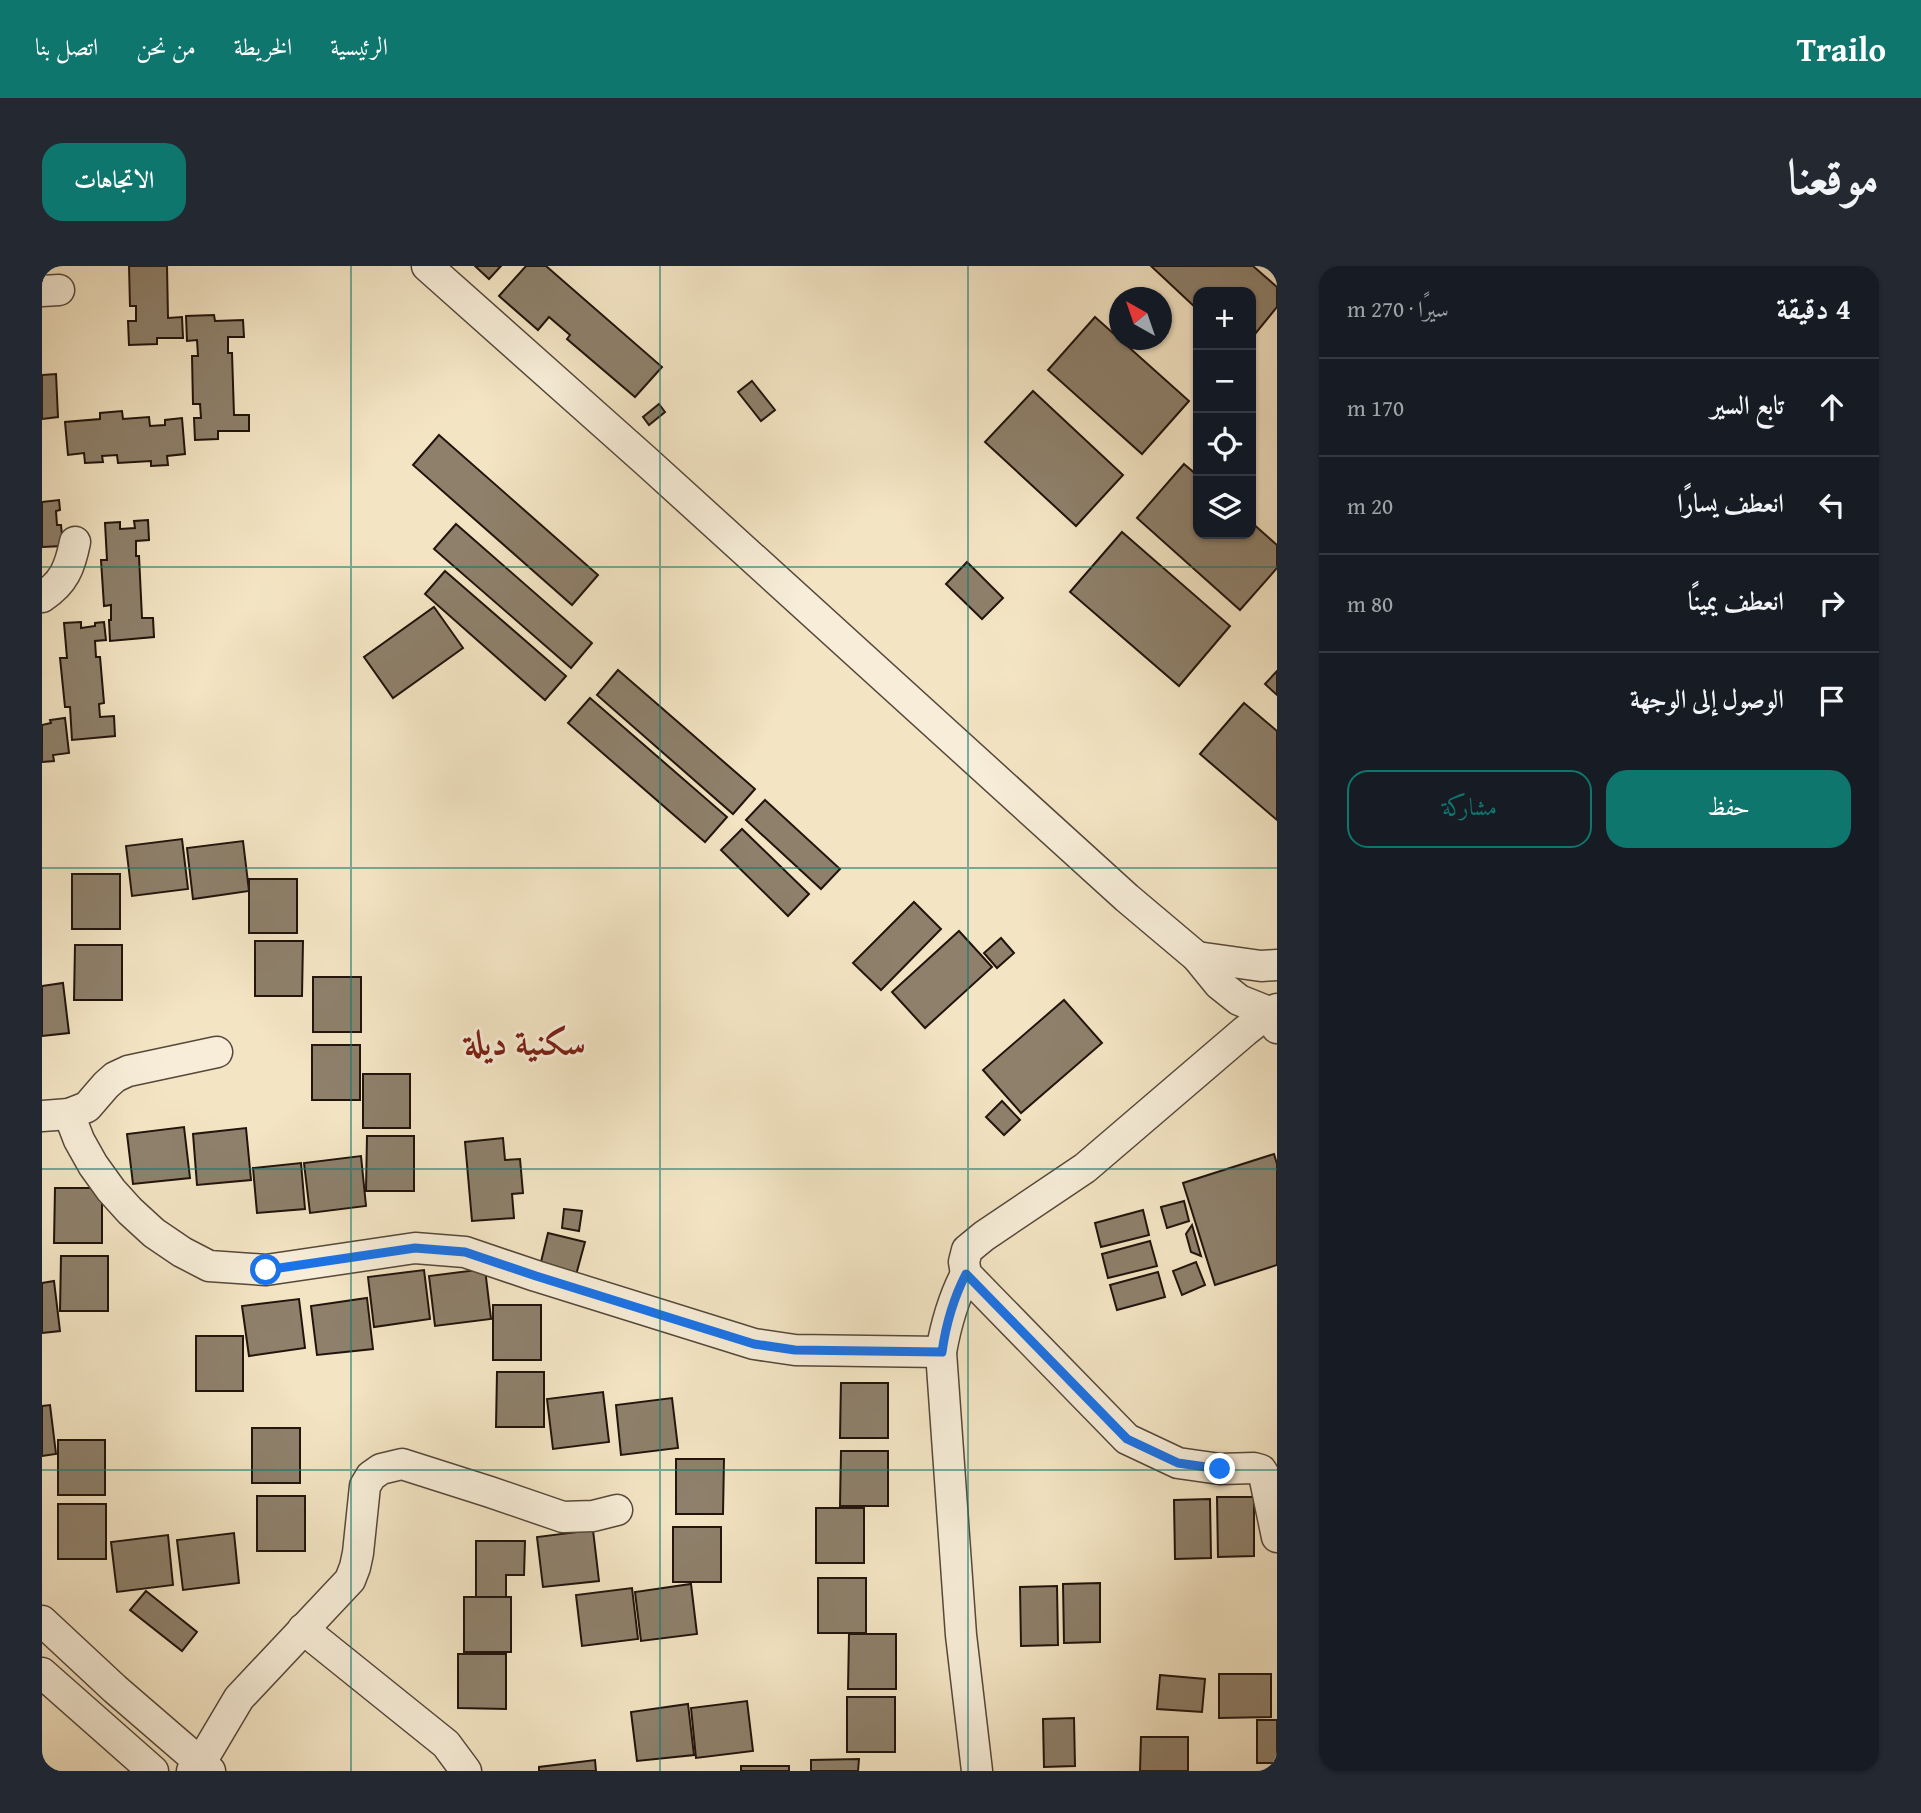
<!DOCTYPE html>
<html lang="ar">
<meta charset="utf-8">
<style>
:root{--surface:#171b24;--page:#242831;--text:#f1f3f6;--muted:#9ea1a6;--line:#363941;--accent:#0f766e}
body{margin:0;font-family:"Gentium Book Plus",Amiri,serif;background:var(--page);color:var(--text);direction:rtl}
.controls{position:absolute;right:21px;top:21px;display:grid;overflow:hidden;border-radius:14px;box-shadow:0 2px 5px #0004}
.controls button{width:63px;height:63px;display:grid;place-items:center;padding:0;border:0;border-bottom:2px solid var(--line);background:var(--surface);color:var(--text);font:35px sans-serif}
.compass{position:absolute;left:1067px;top:21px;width:63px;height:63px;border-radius:50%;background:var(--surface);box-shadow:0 2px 5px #0004;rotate:320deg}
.stop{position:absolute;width:21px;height:21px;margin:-16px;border:5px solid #1a73e8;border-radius:50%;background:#fff}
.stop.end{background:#1a73e8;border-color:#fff;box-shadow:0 2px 7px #0008}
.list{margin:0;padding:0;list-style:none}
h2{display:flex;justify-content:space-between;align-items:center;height:91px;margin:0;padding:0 28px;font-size:30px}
h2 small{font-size:23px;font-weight:400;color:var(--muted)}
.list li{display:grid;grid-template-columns:46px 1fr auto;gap:21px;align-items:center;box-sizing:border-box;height:98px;padding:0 28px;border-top:2px solid var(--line)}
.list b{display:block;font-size:26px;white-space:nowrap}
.list em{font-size:23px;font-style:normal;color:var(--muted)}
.actions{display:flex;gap:14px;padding:21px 28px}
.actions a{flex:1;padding:16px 0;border:2px solid var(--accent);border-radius:21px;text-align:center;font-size:24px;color:var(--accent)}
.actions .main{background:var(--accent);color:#fff}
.icon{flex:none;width:38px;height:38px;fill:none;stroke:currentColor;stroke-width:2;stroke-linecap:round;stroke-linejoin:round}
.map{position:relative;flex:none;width:1235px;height:1505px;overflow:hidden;direction:ltr;border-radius:21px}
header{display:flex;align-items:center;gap:42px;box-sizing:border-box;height:98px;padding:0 35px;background:var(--accent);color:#fff}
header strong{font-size:33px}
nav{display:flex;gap:38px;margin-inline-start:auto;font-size:24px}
.intro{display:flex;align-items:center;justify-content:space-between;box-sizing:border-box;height:168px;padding:0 42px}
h1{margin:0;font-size:49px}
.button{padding:18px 32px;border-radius:21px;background:var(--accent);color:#fff;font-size:24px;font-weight:700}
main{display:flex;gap:42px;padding:0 42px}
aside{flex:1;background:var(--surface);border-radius:21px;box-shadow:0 2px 5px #0004}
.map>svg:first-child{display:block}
</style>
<header>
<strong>Trailo</strong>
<nav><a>الرئيسية</a><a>الخريطة</a><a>من نحن</a><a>اتصل بنا</a></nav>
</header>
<div class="intro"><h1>موقعنا</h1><a class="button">الاتجاهات</a></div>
<main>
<aside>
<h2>4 دقيقة<small>سيرًا · 270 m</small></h2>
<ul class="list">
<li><svg class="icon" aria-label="ahead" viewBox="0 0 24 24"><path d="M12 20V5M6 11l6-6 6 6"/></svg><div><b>تابع السير</b></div><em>170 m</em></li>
<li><svg class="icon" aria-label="left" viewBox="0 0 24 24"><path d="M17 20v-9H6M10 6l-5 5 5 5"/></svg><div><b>انعطف يسارًا</b></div><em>20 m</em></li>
<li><svg class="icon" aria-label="right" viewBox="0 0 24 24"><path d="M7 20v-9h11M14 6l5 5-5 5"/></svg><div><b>انعطف يمينًا</b></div><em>80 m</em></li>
<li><svg class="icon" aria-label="arrive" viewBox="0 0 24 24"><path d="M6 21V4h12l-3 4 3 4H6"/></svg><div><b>الوصول إلى الوجهة</b></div></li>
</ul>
<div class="actions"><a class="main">حفظ</a><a>مشاركة</a></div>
</aside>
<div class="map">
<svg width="1235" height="1505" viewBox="0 0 1235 1505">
<rect width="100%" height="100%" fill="#f3e4c3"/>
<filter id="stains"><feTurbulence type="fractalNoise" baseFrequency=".00286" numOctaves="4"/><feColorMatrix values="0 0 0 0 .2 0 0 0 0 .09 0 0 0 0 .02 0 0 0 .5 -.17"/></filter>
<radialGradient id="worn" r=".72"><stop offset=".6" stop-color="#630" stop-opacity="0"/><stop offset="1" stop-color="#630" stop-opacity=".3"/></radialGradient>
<g fill="#8e806b" stroke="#21140c" stroke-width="2">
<polygon points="87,0 125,0 126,52 140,51 141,72 115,72 115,78 87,79 86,55 94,55 94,40 88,40"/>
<polygon points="433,0 459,0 447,13"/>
<polygon points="484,0 504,0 620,101 593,131 525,73 528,69 507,51 496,64 457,30"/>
<polygon points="1109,0 1211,0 1235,21 1235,41 1209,73 1209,26 1156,26 1156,44"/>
<polygon points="172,49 173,55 201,54 202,71 186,71 186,87 190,87 192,149 207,149 207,165 176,165 176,173 153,174 152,152 159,152 158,138 151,138 150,90 156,90 155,74 145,75 144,50"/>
<polygon points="1053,51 1147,135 1100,188 1006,104"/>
<polygon points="14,108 16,151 0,153 0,109"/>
<polygon points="710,115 733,144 719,155 696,126"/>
<polygon points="991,125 1081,209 1034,260 943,176"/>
<polygon points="617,138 623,146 607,159 601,151"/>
<polygon points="80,145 81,153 107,151 108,160 123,159 123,154 140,152 143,188 125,190 126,199 109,200 109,195 76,197 75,189 60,190 61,196 43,197 42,187 26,189 23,156 58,153 58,147"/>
<polygon points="397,169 556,309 530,339 371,199"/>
<polygon points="1142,198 1156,210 1156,268 1209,268 1209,256 1235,279 1235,302 1198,344 1095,252"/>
<polygon points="17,234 18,244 14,245 15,259 19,259 21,280 0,281 0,236"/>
<polygon points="106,254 107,274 94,275 94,290 97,290 100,352 111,352 112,371 68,375 67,354 69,354 69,339 62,340 59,294 65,294 63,257 78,256 78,263 93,262 92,255"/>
<polygon points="414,258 550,377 529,402 392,283"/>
<polygon points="1080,266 1188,360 1137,420 1028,326"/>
<polygon points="925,296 961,332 940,353 904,318"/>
<polygon points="403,305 524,410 503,434 383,328"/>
<polygon points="392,341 421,382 351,432 322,391"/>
<polygon points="39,356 39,362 53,360 53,357 62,356 64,374 53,375 54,391 58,391 62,437 57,438 58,451 72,450 73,470 30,474 28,441 23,441 18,392 25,392 22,357"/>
<polygon points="576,404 713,523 691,548 555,429"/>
<polygon points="1235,405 1235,429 1223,418"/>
<polygon points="548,432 685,551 663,576 526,457"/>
<polygon points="1202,437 1235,465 1235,554 1158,488"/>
<polygon points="23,452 27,487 11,489 12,495 0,496 0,459 9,457 8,454"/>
<polygon points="723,534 798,603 779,623 704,554"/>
<polygon points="700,563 767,628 746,650 679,584"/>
<polygon points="140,573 146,623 90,630 84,580"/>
<polygon points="201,575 207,625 151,633 145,582"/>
<rect x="30" y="608" width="48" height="55"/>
<rect x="207" y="613" width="48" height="54"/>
<polygon points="872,636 899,663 839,724 811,697"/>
<polygon points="917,665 950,701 883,762 850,726"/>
<polygon points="959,672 972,687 955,702 942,687"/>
<polygon points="213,675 261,675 260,730 213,730"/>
<polygon points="33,679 80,679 80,734 32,734"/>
<rect x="271" y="711" width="48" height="55"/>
<polygon points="21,717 27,767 0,770 0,720"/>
<polygon points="1022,734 1060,777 979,847 941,804"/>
<rect x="270" y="779" width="48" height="55"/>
<rect x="321" y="808" width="47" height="54"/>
<polygon points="960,835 978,854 962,869 944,851"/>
<polygon points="142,861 148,912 91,918 85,868"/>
<polygon points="204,862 209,914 155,919 151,868"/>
<polygon points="325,870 372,870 372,925 324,925"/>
<polygon points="461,872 463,894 478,893 481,927 470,928 472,952 430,955 423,876"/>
<polygon points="1232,888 1235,898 1235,999 1173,1019 1141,917"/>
<polygon points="319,890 324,940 268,947 262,897"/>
<polygon points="259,897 263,943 215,947 211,902"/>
<polygon points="13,922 60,922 60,977 12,977"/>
<polygon points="1142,935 1147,955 1125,962 1119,941"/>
<polygon points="522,943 540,945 537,965 520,962"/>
<polygon points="1101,944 1107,969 1059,981 1053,957"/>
<polygon points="1150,959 1159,990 1149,986 1144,968"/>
<polygon points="506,967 543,976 534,1009 498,1000"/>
<polygon points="1108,975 1115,1000 1066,1012 1060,988"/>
<polygon points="19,990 66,990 66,1045 18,1045"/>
<polygon points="1154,996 1163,1019 1140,1029 1131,1005"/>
<polygon points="443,1003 449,1053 393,1060 387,1010"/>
<polygon points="382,1004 388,1053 332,1061 326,1011"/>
<polygon points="1116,1006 1123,1031 1075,1044 1068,1019"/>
<polygon points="12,1015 18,1065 0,1067 0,1017"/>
<polygon points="325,1032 331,1083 275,1089 269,1040"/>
<polygon points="257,1033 263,1082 207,1090 200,1040"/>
<rect x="451" y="1039" width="48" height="55"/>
<rect x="154" y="1070" width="47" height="55"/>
<polygon points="455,1106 502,1106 502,1161 454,1161"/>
<polygon points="799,1117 846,1117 846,1172 798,1172"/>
<polygon points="561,1126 567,1176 511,1183 505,1133"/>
<polygon points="630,1132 636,1182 579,1189 574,1139"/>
<polygon points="8,1139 14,1188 0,1190 0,1140"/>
<rect x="210" y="1162" width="48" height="55"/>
<rect x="16" y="1174" width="47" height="55"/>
<polygon points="799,1185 846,1185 846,1240 798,1240"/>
<polygon points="634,1193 682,1193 681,1248 634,1248"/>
<rect x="215" y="1230" width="48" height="55"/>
<polygon points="1175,1231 1212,1231 1212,1290 1176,1291"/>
<polygon points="1168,1233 1169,1292 1133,1293 1132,1234"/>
<rect x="16" y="1238" width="48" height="55"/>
<rect x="774" y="1242" width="48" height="55"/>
<rect x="631" y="1261" width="48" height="55"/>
<polygon points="551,1264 557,1315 501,1321 495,1271"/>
<polygon points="192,1267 197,1317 141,1324 135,1274"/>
<polygon points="126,1269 131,1319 75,1326 69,1276"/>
<polygon points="434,1275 483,1275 482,1309 464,1309 464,1331 434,1331"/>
<rect x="776" y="1312" width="48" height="55"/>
<polygon points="1058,1317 1058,1376 1022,1377 1021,1318"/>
<polygon points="649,1318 655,1368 599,1375 593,1326"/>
<polygon points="1015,1320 1016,1379 979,1380 978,1321"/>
<polygon points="590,1322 596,1373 540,1380 534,1329"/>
<polygon points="104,1325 155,1366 140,1385 88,1344"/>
<rect x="422" y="1331" width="47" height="55"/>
<polygon points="807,1368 854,1368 854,1423 806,1423"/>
<polygon points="416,1388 464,1388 464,1443 416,1442"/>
<polygon points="1177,1408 1229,1408 1229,1451 1177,1452"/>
<polygon points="1118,1409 1163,1413 1160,1446 1115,1443"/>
<rect x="805" y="1431" width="48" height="55"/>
<polygon points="705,1435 711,1485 654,1492 649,1442"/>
<polygon points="646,1438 652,1489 595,1495 589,1446"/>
<polygon points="1032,1452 1033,1500 1002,1501 1001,1453"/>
<rect x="1215" y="1454" width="20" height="43"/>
<polygon points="1099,1471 1146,1471 1146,1505 1098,1505"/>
<polygon points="817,1493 816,1505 769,1505 769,1494"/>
<polygon points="553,1494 554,1505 497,1505 497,1501"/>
<rect x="699" y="1500" width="48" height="5"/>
</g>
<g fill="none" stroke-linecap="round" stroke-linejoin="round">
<defs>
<g id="minor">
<polyline points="385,0 604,195 1085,632 1155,691 1177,718 1197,734 1227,746 1235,762"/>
<polyline points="0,25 17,24"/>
<path d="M0,331C22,317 28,301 33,276"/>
<polyline points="1155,691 1219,700 1235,699"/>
<polyline points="1235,743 1227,746 1203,765 1043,902 942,970 925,984 922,996 924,1008 1085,1173 1136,1197 1178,1203 1212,1202 1219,1204 1222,1209 1235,1271"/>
<polyline points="27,848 37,874 51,899 69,924 88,945 112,967 140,986 167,1000 224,1004 373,982 423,986 494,1010 712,1078 753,1084 899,1086"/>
<polyline points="0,850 27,848 45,841 64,819 73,811 86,805 175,786"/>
<path d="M924,1008C911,1033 904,1058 899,1086L919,1369L935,1505"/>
<polyline points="0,1355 73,1423 168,1505"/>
<polyline points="261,1363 404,1478 424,1505"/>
<polyline points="0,1407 111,1505"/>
<polyline points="150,1505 159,1496 197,1432 308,1314 313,1301 316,1287 323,1220 329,1210 339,1203 360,1198 448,1226 521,1251 551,1250 575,1244"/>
</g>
</defs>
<use href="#minor" stroke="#56483a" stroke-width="33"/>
<use href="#minor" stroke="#f7edd8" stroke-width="30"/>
</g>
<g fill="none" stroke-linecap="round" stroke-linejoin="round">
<path stroke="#1a73e8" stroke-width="9" d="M224,1004L373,982L423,986L494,1010L712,1078L753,1084L900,1086C904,1058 911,1033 924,1008L1085,1173L1136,1197L1178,1203"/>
</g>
<path fill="none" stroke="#0f766e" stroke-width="2" stroke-opacity="0.55" d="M309,0V1505M618,0V1505M926,0V1505M0,301H1235M0,602H1235M0,903H1235M0,1204H1235"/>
<g text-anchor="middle" stroke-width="6" stroke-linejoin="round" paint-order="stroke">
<g font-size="35" font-weight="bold" fill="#7a1f14" stroke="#f7edd8">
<text x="483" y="788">سكنية ديلة</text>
</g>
</g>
<rect width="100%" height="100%" filter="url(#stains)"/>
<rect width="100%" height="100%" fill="url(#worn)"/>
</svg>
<div class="controls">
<button>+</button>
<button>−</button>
<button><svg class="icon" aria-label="locate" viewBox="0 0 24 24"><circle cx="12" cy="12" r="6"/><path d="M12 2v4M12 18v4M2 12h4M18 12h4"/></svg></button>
<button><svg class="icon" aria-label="layers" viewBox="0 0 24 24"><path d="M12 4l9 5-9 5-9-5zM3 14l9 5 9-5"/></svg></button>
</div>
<svg class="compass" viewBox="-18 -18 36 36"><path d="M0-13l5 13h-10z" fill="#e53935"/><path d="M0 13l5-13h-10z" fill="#9ea1a6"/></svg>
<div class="stop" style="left:224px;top:1004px"></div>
<div class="stop end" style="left:1178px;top:1203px"></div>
</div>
</main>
